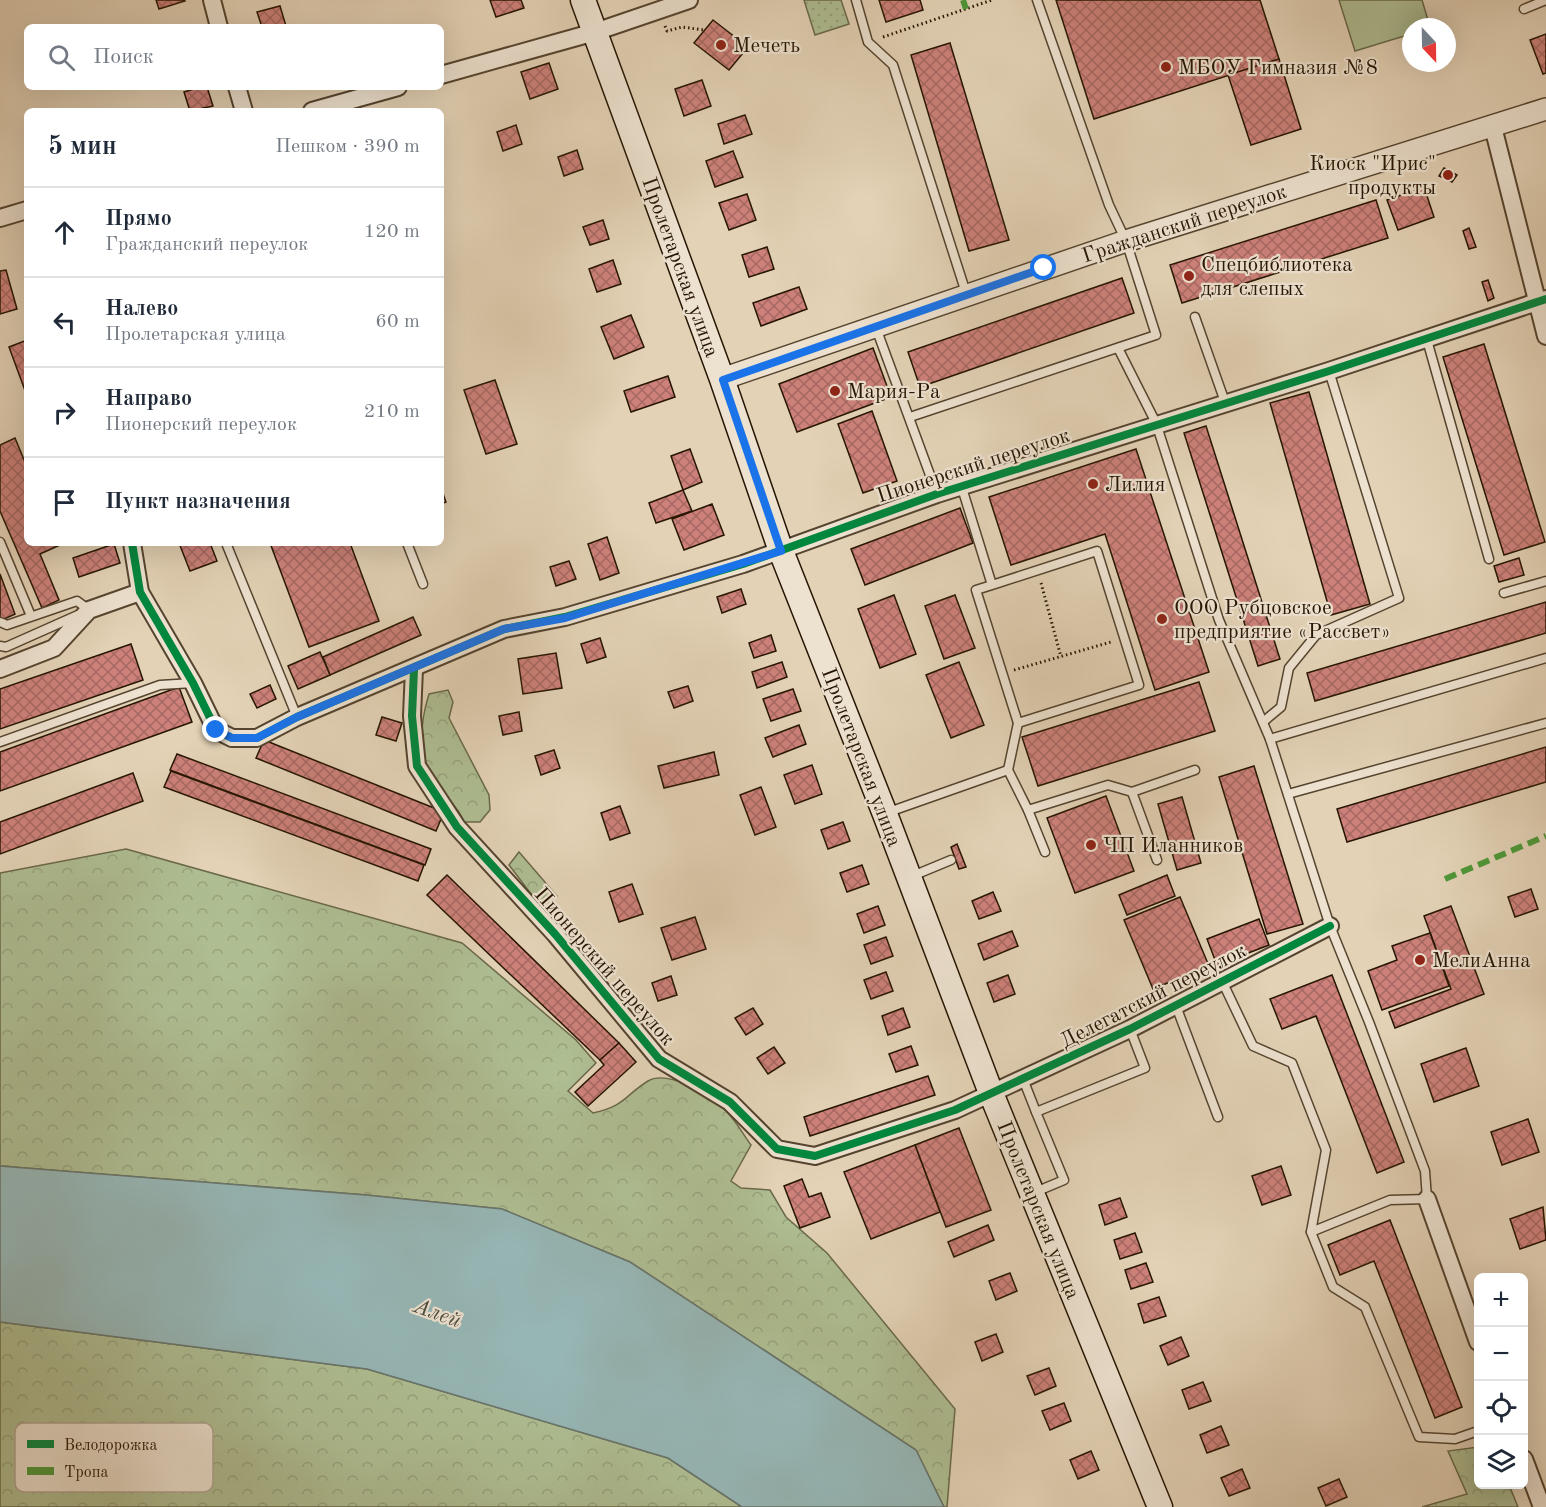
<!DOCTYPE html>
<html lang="ru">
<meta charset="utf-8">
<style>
:root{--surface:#fff;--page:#f6f6f7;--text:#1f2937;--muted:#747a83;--line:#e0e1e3}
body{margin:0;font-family:"Old Standard TT",serif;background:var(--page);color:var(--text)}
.controls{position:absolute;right:18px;bottom:18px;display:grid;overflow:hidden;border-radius:9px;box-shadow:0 6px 24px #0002}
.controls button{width:54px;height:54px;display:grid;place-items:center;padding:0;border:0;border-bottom:2px solid var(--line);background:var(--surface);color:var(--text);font:30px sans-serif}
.compass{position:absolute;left:1402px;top:18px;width:54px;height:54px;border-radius:50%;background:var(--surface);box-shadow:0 6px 24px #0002;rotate:158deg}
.stop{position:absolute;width:18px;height:18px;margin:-14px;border:4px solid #1a73e8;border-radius:50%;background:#fff}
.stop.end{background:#1a73e8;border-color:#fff;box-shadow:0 2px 6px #0008}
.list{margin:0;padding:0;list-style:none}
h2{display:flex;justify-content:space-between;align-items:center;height:78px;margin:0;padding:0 24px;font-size:26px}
h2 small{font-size:20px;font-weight:400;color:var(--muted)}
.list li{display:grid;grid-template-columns:39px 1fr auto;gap:18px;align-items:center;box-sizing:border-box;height:90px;padding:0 24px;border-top:2px solid var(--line)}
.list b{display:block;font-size:22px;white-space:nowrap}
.list p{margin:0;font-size:20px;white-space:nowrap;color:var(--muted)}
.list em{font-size:20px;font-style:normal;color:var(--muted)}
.icon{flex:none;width:33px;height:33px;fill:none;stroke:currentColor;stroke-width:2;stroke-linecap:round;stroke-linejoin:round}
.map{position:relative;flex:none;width:1546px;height:1507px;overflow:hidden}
.search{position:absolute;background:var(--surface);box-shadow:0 6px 24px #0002;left:24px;top:24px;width:420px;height:66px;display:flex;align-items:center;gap:15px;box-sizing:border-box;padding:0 21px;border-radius:9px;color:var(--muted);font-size:22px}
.panel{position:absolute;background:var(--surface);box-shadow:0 6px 24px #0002;left:24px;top:108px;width:420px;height:438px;border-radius:9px}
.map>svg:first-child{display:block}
</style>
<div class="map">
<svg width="1546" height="1507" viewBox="0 0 1546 1507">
<defs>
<pattern id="forest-crowns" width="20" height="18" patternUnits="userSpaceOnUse" patternTransform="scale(1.5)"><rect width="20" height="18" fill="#aebd92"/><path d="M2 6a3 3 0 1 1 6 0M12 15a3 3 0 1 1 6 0" fill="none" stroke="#96a27c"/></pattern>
<pattern id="park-dots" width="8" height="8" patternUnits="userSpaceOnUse" patternTransform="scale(1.5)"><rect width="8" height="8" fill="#aebd92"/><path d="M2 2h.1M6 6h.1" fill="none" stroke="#96a27c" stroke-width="1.8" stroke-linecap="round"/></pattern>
<pattern id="building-cross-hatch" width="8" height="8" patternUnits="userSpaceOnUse" patternTransform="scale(1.5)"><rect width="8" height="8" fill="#cd817a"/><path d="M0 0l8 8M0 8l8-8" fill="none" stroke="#a66862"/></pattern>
</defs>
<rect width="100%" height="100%" fill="#e3d2b6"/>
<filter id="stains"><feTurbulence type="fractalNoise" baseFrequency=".00333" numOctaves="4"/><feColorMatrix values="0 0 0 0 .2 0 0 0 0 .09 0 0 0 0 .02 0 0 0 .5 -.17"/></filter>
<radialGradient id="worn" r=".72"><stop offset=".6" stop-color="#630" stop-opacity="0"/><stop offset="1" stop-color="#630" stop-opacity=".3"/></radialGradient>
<g fill="url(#forest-crowns)" stroke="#6a694a" stroke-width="1.5">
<path d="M448,690L453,702L449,718L489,795L490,810L480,822H464C458,805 443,796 434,780C417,753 420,723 429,694Z"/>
<path d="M126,849L462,943L576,1040L596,1063L568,1091L593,1113C625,1106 624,1096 648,1081C668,1069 713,1096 726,1111C736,1121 743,1134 751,1145L731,1181L741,1188L770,1190L786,1217L827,1253L955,1409L947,1507H944L916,1450L630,1262L502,1209L366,1195L0,1166V873Z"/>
<polygon points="519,852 557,896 541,907 509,865"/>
<polygon points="0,1322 367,1369 668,1458 742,1507 0,1507"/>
<polygon points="1478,1447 1478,1484 1509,1485 1518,1507 1422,1507 1467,1494 1448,1451"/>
</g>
<polygon fill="url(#park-dots)" stroke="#6a694a" stroke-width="1.5" points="804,0 841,0 849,24 815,35"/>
<polygon fill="#aebd92" stroke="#6a694a" stroke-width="1.5" points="1339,0 1422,0 1430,27 1411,27 1411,34 1355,51"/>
<polygon fill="#96b6b5" stroke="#69766d" stroke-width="1.5" points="0,1166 366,1195 502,1209 630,1262 916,1450 944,1507 742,1507 668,1458 367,1369 0,1322"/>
<g fill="url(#building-cross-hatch)" stroke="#261502" stroke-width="1.5">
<polygon points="156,0 184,0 185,1 159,9"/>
<polygon points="490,0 521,0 524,8 496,17"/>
<polygon points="879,0 920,0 923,10 886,22"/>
<polygon points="1056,0 1260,0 1279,59 1094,119"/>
<polygon points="280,6 286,26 262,27 257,12"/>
<polygon points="713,20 748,47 729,70 694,43"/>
<polygon points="1546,34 1546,73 1543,74 1530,40"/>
<polygon points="950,43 1009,240 969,251 911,55"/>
<polygon points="1279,59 1301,129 1251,145 1228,75"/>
<polygon points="549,63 558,89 530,99 521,72"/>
<polygon points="702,80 711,106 684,116 675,89"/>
<polygon points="200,87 207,87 213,106 190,111 184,92"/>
<polygon points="745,115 752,134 724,144 718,124"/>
<polygon points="516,125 522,144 503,151 497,132"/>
<polygon points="577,150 583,169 564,176 558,157"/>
<polygon points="733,151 743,177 715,187 706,161"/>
<polygon points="1444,168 1457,175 1452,182 1439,176"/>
<polygon points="1424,187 1434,217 1398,230 1387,200"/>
<polygon points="747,194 756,220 729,230 719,203"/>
<polygon points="1376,200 1388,238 1182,303 1170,265"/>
<polygon points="603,220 609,239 590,245 583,227"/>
<polygon points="1469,228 1476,247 1469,249 1463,231"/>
<polygon points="767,247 774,269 749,277 742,255"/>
<polygon points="613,260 621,284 597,292 589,269"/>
<polygon points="6,270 17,309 0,314 0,271"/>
<polygon points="1122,278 1134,313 920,387 908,352"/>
<polygon points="1488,280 1494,298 1488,301 1482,282"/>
<polygon points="799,287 807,309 761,326 753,303"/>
<polygon points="631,315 644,347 614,359 601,327"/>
<polygon points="27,340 27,396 9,347"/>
<polygon points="1484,344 1545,542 1504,555 1443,357"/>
<polygon points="873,348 891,397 797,432 779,384"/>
<polygon points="668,376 675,397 631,412 624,391"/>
<polygon points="495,380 517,444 486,454 464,390"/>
<polygon points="1309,392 1370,604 1331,615 1270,403"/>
<polygon points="872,411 897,481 863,493 838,424"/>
<polygon points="1206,426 1280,659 1258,666 1184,433"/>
<polygon points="15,438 27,467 27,543 60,545 40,554 59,600 42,608 0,511 0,445"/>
<polygon points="690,449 702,482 683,490 671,456"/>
<polygon points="1136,449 1209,672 1155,690 1105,534 1011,565 989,497"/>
<polygon points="441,488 446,502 441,504"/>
<polygon points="683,490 692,511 656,523 649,503"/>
<polygon points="712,504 724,535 684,550 672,519"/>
<polygon points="960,508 973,543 865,585 851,549"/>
<polygon points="607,537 619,573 600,580 588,544"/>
<polygon points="179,543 210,543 217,561 190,571"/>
<polygon points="270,543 350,543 379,621 309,647"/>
<polygon points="114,544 120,563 79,577 73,558"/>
<polygon points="1519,558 1524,575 1499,582 1494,566"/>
<polygon points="569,561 576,579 556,586 550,567"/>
<polygon points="0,574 15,614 0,621"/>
<polygon points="741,589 746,604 722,613 717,597"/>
<polygon points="894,595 916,654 880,668 858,609"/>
<polygon points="955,595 975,648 944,659 925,606"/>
<polygon points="1546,602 1546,633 1315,701 1307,673"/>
<polygon points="413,617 421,635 330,675 323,657"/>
<polygon points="771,635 776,651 754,658 749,643"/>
<polygon points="600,638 606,657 587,663 581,644"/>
<polygon points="131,644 143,680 0,729 0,689"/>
<polygon points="320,652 330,675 298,689 288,666"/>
<polygon points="556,653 562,688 523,694 518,659"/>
<polygon points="782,662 787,677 757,688 752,672"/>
<polygon points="959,662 984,725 951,738 926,675"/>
<polygon points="1199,682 1215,731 1038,786 1022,737"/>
<polygon points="270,685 276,699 257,708 250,694"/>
<polygon points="688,686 693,701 674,708 668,692"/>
<polygon points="179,687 192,722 0,791 0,752"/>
<polygon points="793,689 801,711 771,721 763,699"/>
<polygon points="519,712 522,731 503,735 499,716"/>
<polygon points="382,717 402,723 396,741 376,735"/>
<polygon points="799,725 806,744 773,757 765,738"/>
<polygon points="264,740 444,812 436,831 256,758"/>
<polygon points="1546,747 1546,782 1347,842 1337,809"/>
<polygon points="554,750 560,768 541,775 535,756"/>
<polygon points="714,752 719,775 664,788 658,766"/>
<polygon points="177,754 431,849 425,865 170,770"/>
<polygon points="812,765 822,794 795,804 784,775"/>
<polygon points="1254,766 1303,924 1267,934 1219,777"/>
<polygon points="171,771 424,865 418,881 164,787"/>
<polygon points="133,773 143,801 0,854 0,822"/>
<polygon points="761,787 776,827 755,835 740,795"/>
<polygon points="1106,796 1134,871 1075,893 1047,818"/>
<polygon points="1182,797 1201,863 1177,870 1158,804"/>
<polygon points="620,806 630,833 610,840 601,813"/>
<polygon points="843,822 850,841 828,849 821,830"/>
<polygon points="957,844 966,867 959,869 951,847"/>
<polygon points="862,865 869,884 847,892 840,873"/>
<polygon points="447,875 619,1043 600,1060 427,895"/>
<polygon points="1167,875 1175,896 1127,915 1119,895"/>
<polygon points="632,884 643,914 619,922 609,892"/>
<polygon points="1531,889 1538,909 1515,917 1508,897"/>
<polygon points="993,892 1001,911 979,919 972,901"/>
<polygon points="1180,897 1209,966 1153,989 1124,920"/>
<polygon points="878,906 885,925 864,933 857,914"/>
<polygon points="1451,906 1484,994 1395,1028 1389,1012 1451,989 1424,916"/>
<polygon points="695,917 706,949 672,960 661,928"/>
<polygon points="1259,919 1269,945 1217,965 1207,939"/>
<polygon points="1012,931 1018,946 984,960 978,944"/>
<polygon points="1430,933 1449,986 1382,1010 1368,971 1397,960 1392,946"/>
<polygon points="886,937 893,956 871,964 864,945"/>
<polygon points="886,972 893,991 871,999 864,980"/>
<polygon points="1008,975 1015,994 994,1002 987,983"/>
<polygon points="1332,975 1404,1162 1377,1173 1316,1016 1282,1029 1270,999"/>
<polygon points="671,976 677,995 658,1001 652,983"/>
<polygon points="753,1008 763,1024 746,1035 735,1018"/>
<polygon points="903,1008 910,1027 888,1035 882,1016"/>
<polygon points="619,1043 636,1062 588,1106 575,1092 604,1065 600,1060"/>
<polygon points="911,1046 918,1065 896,1072 889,1054"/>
<polygon points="774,1047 785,1063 768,1074 757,1058"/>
<polygon points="1466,1048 1479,1086 1434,1102 1421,1064"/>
<polygon points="928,1076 935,1095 810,1136 804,1117"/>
<polygon points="1528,1119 1539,1152 1502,1165 1491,1132"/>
<polygon points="959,1128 991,1210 946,1227 915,1145"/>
<polygon points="915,1145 940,1212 871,1239 844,1172"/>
<polygon points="1281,1166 1291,1195 1262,1205 1252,1176"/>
<polygon points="802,1179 809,1197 821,1193 830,1217 800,1228 784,1186"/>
<polygon points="1120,1198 1127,1217 1105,1225 1099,1205"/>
<polygon points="1543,1207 1546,1240 1520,1249 1510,1219"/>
<polygon points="1390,1220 1462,1407 1435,1418 1374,1261 1340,1275 1328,1245"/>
<polygon points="988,1225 994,1240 954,1257 948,1242"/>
<polygon points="1135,1233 1142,1252 1120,1259 1114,1240"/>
<polygon points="1146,1263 1153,1282 1131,1289 1125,1270"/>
<polygon points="1010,1273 1017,1291 996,1300 989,1281"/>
<polygon points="1159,1297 1166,1316 1144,1323 1138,1304"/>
<polygon points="996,1334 1003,1352 982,1361 975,1342"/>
<polygon points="1181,1337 1189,1356 1168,1365 1160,1346"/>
<polygon points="1049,1368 1056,1386 1035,1395 1027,1376"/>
<polygon points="1203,1382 1211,1401 1189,1409 1182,1390"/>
<polygon points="1064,1403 1071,1421 1050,1430 1042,1411"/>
<polygon points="1221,1426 1229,1445 1207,1453 1200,1435"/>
<polygon points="1091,1451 1099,1470 1078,1479 1070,1460"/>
<polygon points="1242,1469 1250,1488 1229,1496 1221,1478"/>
<polygon points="1339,1479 1347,1497 1326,1506 1318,1488"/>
</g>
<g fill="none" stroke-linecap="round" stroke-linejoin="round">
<defs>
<g id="service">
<polyline points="856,0 868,42 893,65 967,296"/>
<polyline points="1524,9 1546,0"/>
<polyline points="1195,317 1225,402"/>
<polyline points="876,328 937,494"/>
<polyline points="1427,340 1489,559"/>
<polyline points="1118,348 1156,423 1219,620 1270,739 1330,926 1369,1022 1425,1171 1427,1199 1390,1200 1311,1232"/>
<polyline points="910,417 1156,335 1126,241 1109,205 1037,0"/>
<polyline points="962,488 992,585 976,590 1018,723 1139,685 1097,551 992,585"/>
<polyline points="0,542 31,616"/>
<polyline points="226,543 297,717"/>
<polyline points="407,543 423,584"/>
<polyline points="1504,593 1546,581"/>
<polyline points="0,622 7,625 77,601 89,610"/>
<polyline points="0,646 6,647 78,615"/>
<polyline points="1263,722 1281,707 1289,668 1316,635 1399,598 1329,371"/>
<polyline points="1270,739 1546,658"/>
<polyline points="0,742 160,685 193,683"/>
<polyline points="1008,770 1018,723"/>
<polyline points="1132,792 1157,860"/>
<polyline points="1288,794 1546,723"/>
<polyline points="1028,810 1045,852"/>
<polyline points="886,813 1008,770 1028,810 1108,785 1132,792 1195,770"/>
<polyline points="910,877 951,860"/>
<polyline points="1222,981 1253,1046 1292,1063 1326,1150 1311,1232 1333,1287 1365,1307 1419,1437 1455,1439 1478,1431"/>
<polyline points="1176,1006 1218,1117"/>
<polyline points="1023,1079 1036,1112 1145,1068 1130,1029"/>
<polyline points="1033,1193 1064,1180 1036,1112"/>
</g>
<g id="minor">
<polyline points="212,0 219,27"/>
<polyline points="441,75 595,32 689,0"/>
<polyline points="237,87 244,111"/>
<polyline points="312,111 398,87"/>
<polyline points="1493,127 1546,336"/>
<polyline points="0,218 27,210"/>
<polyline points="132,543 140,592 193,683 216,730 232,738 257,738 297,717 504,629 565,617 743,564 937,494 1329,371 1546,299"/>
<polyline points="0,669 54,648 89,610 140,592"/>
<polyline points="414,669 412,716 417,766 457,827 555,934 659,1059 730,1102 777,1149 815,1156 955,1110 1130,1029 1330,926"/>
<polyline points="1427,1199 1478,1342"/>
<polyline points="1524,1459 1542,1507"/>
</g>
<polyline id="tertiary" points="722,379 1126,241 1546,109"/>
<polyline id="secondary" points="583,0 722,379 781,551 885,814 991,1093 1160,1507"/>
</defs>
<use href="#service" stroke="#55442f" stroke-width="11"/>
<use href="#minor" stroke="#55442f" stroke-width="20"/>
<use href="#tertiary" stroke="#55442f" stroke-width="24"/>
<use href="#secondary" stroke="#261502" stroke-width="27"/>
<g stroke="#261502" stroke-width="3" stroke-dasharray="1.5 3" stroke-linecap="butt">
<polyline points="665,26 667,31 682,27 704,30"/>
<polyline points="883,37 992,0"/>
<polyline points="1041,583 1061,657"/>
<polyline points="1014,670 1111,642"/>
</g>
<use href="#service" stroke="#ede2d0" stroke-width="8"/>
<use href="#minor" stroke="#ede2d0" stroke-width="16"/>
<use href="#tertiary" stroke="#ede2d0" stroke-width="21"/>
<use href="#secondary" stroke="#ede2d0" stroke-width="24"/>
<g stroke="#4e9839" stroke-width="6" stroke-dasharray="12 6" stroke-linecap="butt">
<polyline points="963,0 966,9"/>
<polyline points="1445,879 1546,836"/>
</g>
<defs>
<g id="cycleway">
<polyline points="132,543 140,592 193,683 216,730 232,738 257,738 297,717 504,629 565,617 743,564 937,494 1329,371 1546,299"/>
<polyline points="414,669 412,716 417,766 457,827 555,934 659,1059 730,1102 777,1149 815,1156 955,1110 1130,1029 1330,926"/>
</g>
</defs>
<use href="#cycleway" stroke="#ede2d0" stroke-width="11"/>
<use href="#cycleway" stroke="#00873e" stroke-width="8"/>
</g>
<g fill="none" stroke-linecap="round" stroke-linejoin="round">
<polyline stroke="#1a73e8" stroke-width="8" points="216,730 232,738 257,738 297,717 504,629 565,618 781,551 723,380 1044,268"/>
</g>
<g fill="#8f2418" stroke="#ede2d0" stroke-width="2">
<circle cx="721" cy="45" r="6"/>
<circle cx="1166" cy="67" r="6"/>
<circle cx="1448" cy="175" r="6"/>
<circle cx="1189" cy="276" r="6"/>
<circle cx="835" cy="391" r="6"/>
<circle cx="1093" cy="484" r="6"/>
<circle cx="1162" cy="619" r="6"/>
<circle cx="1091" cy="845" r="6"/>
<circle cx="1420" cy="960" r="6"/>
</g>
<g text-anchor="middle" stroke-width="4.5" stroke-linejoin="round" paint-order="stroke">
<g font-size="21" fill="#261502" stroke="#ede2d0" text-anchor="start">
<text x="733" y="52">Мечеть</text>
<text x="1178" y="74">МБОУ Гимназия №8</text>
<text x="1436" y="170" text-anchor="end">Киоск "Ирис"<tspan x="1436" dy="24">продукты</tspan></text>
<text x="1201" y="271">Спецбиблиотека<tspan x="1201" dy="24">для слепых</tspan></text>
<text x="847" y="398">Мария-Ра</text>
<text x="1105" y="491">Лилия</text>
<text x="1174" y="614">ООО Рубцовское<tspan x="1174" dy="24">предприятие «Рассвет»</tspan></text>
<text x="1103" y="852">ЧП Иланников</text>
<text x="1432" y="967">МелиАнна</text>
</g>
<g font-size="21" fill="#261502" stroke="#ede2d0">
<text transform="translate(1184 223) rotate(-18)" y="7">Гражданский переулок</text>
<text transform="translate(681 267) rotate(70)" y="7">Пролетарская улица</text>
<text transform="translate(973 465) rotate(-18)" y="7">Пионерский переулок</text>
<text transform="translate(862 757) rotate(69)" y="7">Пролетарская улица</text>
<text transform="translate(605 966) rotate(49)" y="7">Пионерский переулок</text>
<text transform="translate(1153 995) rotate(-27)" y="7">Делегатский переулок</text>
<text transform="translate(1039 1210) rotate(68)" y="7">Пролетарская улица</text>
</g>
<g font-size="22" font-style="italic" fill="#4d4d41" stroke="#ede2d0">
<text transform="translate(438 1312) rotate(20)" y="8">Алей</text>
</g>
</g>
<rect x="15" y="1423" width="198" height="69" rx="9" fill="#ede2d0" stroke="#b1a492" stroke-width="1.5"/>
<rect x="27" y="1440" width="27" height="8" fill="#00873e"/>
<rect x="27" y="1467" width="27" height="8" fill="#4e9839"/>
<g font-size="16" fill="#261502">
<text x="64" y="1450">Велодорожка</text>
<text x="64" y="1477">Тропа</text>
</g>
<rect width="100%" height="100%" filter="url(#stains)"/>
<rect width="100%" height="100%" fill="url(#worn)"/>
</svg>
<div class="controls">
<button>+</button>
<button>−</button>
<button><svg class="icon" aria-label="locate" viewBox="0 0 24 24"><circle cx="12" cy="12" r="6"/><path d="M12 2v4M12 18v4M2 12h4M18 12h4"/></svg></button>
<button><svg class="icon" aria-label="layers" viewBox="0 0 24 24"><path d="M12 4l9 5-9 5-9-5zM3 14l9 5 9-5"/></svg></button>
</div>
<svg class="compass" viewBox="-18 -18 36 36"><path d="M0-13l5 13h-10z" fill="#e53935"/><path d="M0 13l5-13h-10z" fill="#747a83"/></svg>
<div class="stop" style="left:1044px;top:268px"></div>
<div class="stop end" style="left:216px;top:730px"></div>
<div class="search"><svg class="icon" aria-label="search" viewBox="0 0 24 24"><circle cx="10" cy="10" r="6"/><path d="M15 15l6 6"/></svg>Поиск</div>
<section class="panel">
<h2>5 мин<small>Пешком · 390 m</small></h2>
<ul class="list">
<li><svg class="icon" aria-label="ahead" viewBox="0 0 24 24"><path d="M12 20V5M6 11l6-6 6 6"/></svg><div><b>Прямо</b><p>Гражданский переулок</p></div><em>120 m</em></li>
<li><svg class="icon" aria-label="left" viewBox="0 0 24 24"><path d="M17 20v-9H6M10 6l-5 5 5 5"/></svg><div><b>Налево</b><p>Пролетарская улица</p></div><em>60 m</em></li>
<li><svg class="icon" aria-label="right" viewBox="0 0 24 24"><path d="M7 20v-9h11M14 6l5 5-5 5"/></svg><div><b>Направо</b><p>Пионерский переулок</p></div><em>210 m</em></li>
<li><svg class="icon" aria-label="arrive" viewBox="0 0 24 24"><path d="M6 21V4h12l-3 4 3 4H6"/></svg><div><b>Пункт назначения</b></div></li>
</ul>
</section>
</div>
